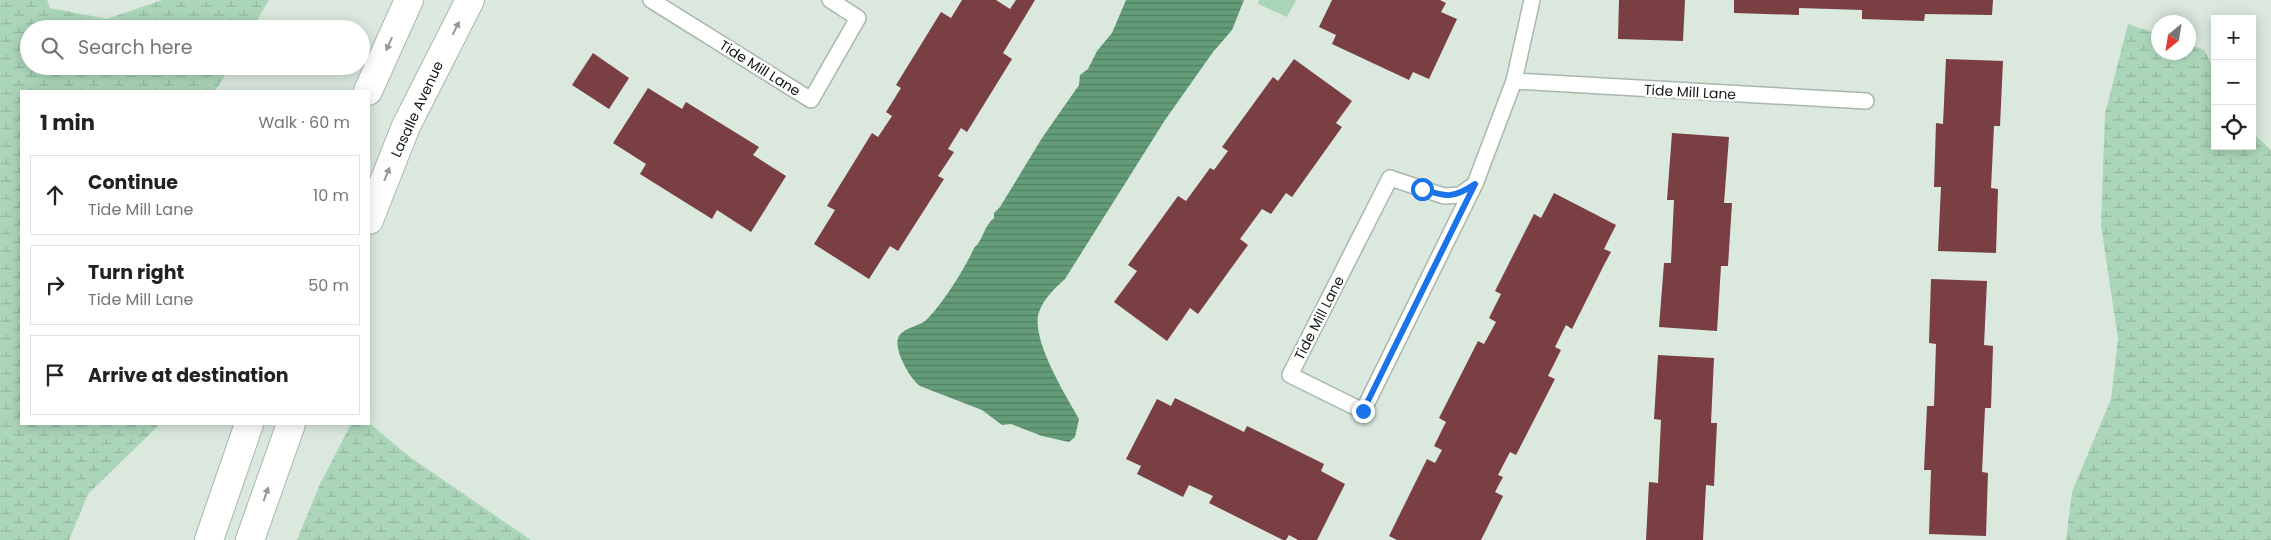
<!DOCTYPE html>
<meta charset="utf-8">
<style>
:root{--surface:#fff;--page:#f2f2f2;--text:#222;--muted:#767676;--line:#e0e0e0}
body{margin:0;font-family:Poppins,sans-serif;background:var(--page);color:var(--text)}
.controls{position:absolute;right:15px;top:15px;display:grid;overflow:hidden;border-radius:0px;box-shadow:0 2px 12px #0003}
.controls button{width:45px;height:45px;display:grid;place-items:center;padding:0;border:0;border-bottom:1px solid var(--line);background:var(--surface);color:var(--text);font:25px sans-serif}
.compass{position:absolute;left:2151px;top:15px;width:45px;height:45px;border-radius:50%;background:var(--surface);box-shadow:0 2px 12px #0003;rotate:210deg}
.stop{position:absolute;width:15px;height:15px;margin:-11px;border:4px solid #1a73e8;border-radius:50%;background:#fff}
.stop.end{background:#1a73e8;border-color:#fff;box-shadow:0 1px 5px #0008}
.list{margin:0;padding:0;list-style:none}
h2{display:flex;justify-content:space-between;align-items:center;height:65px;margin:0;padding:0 20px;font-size:21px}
h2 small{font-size:16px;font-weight:400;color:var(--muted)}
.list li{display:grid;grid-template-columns:32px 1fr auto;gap:15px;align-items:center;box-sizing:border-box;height:80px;margin:0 10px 10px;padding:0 10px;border:1px solid var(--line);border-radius:0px}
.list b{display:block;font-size:19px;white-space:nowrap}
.list p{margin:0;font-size:16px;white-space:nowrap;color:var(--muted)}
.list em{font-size:16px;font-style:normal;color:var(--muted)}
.icon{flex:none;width:28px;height:28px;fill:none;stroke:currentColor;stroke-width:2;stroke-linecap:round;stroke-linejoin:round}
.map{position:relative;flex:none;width:2271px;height:540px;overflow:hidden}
.search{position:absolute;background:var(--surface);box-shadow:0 2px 12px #0003;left:20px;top:20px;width:350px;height:55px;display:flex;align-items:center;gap:12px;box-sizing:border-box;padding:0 18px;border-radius:28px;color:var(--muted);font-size:19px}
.panel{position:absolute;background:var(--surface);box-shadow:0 2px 12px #0003;left:20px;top:90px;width:350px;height:335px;border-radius:0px}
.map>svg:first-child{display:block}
</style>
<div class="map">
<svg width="2271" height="540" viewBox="0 0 2271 540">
<defs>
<pattern id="wetland-marsh" width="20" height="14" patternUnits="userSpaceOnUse" patternTransform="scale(1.25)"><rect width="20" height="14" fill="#abd5b8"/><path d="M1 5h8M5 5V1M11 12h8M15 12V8" fill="none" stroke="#92b69d"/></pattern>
<pattern id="water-rules" width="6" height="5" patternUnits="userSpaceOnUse" patternTransform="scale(1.25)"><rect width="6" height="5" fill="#649c78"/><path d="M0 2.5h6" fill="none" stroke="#517e61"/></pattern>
</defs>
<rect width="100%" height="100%" fill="#dae8de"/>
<polygon fill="#abd5b8" points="1259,0 1296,0 1287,17 1258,4"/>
<g fill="url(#wetland-marsh)">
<polygon points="0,0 47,0 50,8 107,19 162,0 269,0 252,29 29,29 29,66 231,66 215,91 21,91 21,424 160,424 88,494 69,540 0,540"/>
<polygon points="2128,24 2158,34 2158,52 2188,52 2189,44 2204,50 2215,70 2215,146 2252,146 2252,132 2271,150 2271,540 2066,540 2072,492 2111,399 2118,339 2101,225 2105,114"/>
<polygon points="369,423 411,458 531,540 297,540 320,484 351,424"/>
</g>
<path fill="url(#water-rules)" d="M1126,0H1244L1232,30L1213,52L1165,120L1065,279C1055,288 1044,298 1039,312C1030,338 1066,396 1079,419L1075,437L1069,442L1042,436L1011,424L1002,425L982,410L920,386C910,379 892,348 899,336C905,327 917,327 925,321C940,308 966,267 974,248C984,239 983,227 994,218V213L1000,207L1042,138L1079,85L1080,75L1088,69L1097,51L1112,33Z"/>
<g fill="#793f43">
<polygon points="962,0 996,0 1010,9 1016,0 1035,0 1003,53 1012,59 967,132 961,128 948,149 954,152 938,176 944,179 898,251 890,246 869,279 814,244 835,210 827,206 872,133 878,137 892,116 886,112 901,88 896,85 941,12 951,18"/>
<polygon points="1332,0 1440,0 1446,3 1441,12 1457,19 1429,79 1413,72 1409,80 1332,44 1336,35 1319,27"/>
<polygon points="1619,0 1685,0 1683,41 1618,39"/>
<polygon points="1734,0 1993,0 1992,15 1925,14 1924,21 1862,19 1862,10 1799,8 1799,15 1734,13"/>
<polygon points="593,53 629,78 609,109 572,85"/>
<polygon points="1294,59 1352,101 1336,123 1342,127 1292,197 1286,193 1271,214 1262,209 1240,239 1248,245 1198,314 1190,308 1167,341 1114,302 1137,271 1128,265 1178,196 1186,201 1210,168 1214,170 1228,151 1222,147 1273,77 1278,81"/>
<polygon points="1946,59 2003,61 2000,126 1994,126 1991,188 1998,189 1996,253 1938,251 1941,187 1934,187 1936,123 1943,124"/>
<polygon points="648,88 682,109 686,102 759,147 753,155 786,176 751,232 717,210 712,219 640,174 646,164 613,143"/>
<polygon points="1672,133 1729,137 1724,203 1732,203 1728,266 1721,266 1717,331 1659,327 1664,263 1671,263 1674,200 1667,200"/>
<polygon points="1554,193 1616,225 1604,249 1611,252 1604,265 1572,329 1566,325 1555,347 1561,350 1548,376 1555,379 1516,455 1510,452 1498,475 1503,477 1495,492 1503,496 1481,540 1397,540 1389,536 1427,459 1435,463 1442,450 1434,446 1446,422 1439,418 1478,341 1484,344 1496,322 1489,318 1501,294 1495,291 1534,214 1541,218"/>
<polygon points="1931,279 1987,281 1984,345 1993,346 1991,408 1985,408 1982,472 1988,473 1986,536 1929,534 1931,470 1924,470 1927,406 1934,406 1936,344 1929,343"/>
<polygon points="1658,355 1714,358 1711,423 1717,423 1714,486 1706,485 1703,540 1646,540 1649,482 1658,483 1661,420 1654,419"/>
<polygon points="1175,398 1244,432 1247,426 1324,464 1321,471 1345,484 1317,540 1298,540 1289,535 1286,540 1283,540 1209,503 1213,496 1189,485 1183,497 1137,474 1141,466 1126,459 1157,399 1171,406"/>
</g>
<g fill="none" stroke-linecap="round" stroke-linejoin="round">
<defs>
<g id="lane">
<polyline points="651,0 811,100 858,18 830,0"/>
<polyline points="1532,0 1514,81 1866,101"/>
<polyline points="1475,184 1363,411 1290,375 1390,178 1444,196 1460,195 1475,184 1514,81"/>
</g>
<g id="secondary">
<polyline points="368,91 409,0"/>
<polyline points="369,220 406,126 470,0"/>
<polyline points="209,540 249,424"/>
<polyline points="250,540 291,424"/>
</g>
</defs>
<use href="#lane" stroke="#a9b7ad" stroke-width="18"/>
<use href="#secondary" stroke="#a9b7ad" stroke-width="30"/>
<use href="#lane" stroke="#fff" stroke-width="15"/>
<use href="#secondary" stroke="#fff" stroke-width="28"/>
</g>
<defs><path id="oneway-solid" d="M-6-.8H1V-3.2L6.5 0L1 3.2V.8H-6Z" transform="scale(1.25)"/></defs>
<g fill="#959896">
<use href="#oneway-solid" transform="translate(456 28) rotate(-63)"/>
<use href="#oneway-solid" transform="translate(389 44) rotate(114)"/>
<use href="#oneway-solid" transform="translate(387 174) rotate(-68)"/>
<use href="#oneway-solid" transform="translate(266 494) rotate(-71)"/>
</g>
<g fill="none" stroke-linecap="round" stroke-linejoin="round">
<path stroke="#1a73e8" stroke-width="6" d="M1363,411L1475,184C1453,199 1446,197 1422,189"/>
</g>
<g text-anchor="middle" stroke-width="5" stroke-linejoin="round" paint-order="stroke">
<g font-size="14" fill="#141916" stroke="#fff">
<text transform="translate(760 68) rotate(32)" y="5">Tide Mill Lane</text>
<text transform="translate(1690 92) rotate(3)" y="5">Tide Mill Lane</text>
<text transform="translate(417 109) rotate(-65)" y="5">Lasalle Avenue</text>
<text transform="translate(1319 318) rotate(-63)" y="5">Tide Mill Lane</text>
</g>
</g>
</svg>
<div class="controls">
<button>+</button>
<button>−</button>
<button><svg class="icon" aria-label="locate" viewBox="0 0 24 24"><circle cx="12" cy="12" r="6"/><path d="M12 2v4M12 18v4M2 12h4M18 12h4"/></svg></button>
</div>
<svg class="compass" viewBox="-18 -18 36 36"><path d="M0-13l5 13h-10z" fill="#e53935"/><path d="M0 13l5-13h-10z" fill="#767676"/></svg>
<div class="stop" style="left:1422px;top:189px"></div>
<div class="stop end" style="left:1363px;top:411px"></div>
<div class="search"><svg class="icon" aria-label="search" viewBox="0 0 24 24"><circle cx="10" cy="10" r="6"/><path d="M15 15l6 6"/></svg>Search here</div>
<section class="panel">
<h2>1 min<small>Walk · 60 m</small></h2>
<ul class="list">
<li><svg class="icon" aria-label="ahead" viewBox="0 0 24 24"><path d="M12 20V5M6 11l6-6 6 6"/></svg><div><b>Continue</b><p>Tide Mill Lane</p></div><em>10 m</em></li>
<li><svg class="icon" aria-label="right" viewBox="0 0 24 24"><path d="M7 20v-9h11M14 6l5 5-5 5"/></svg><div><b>Turn right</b><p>Tide Mill Lane</p></div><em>50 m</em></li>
<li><svg class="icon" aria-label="arrive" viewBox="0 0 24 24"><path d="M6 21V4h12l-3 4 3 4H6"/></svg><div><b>Arrive at destination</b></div></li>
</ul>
</section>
</div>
